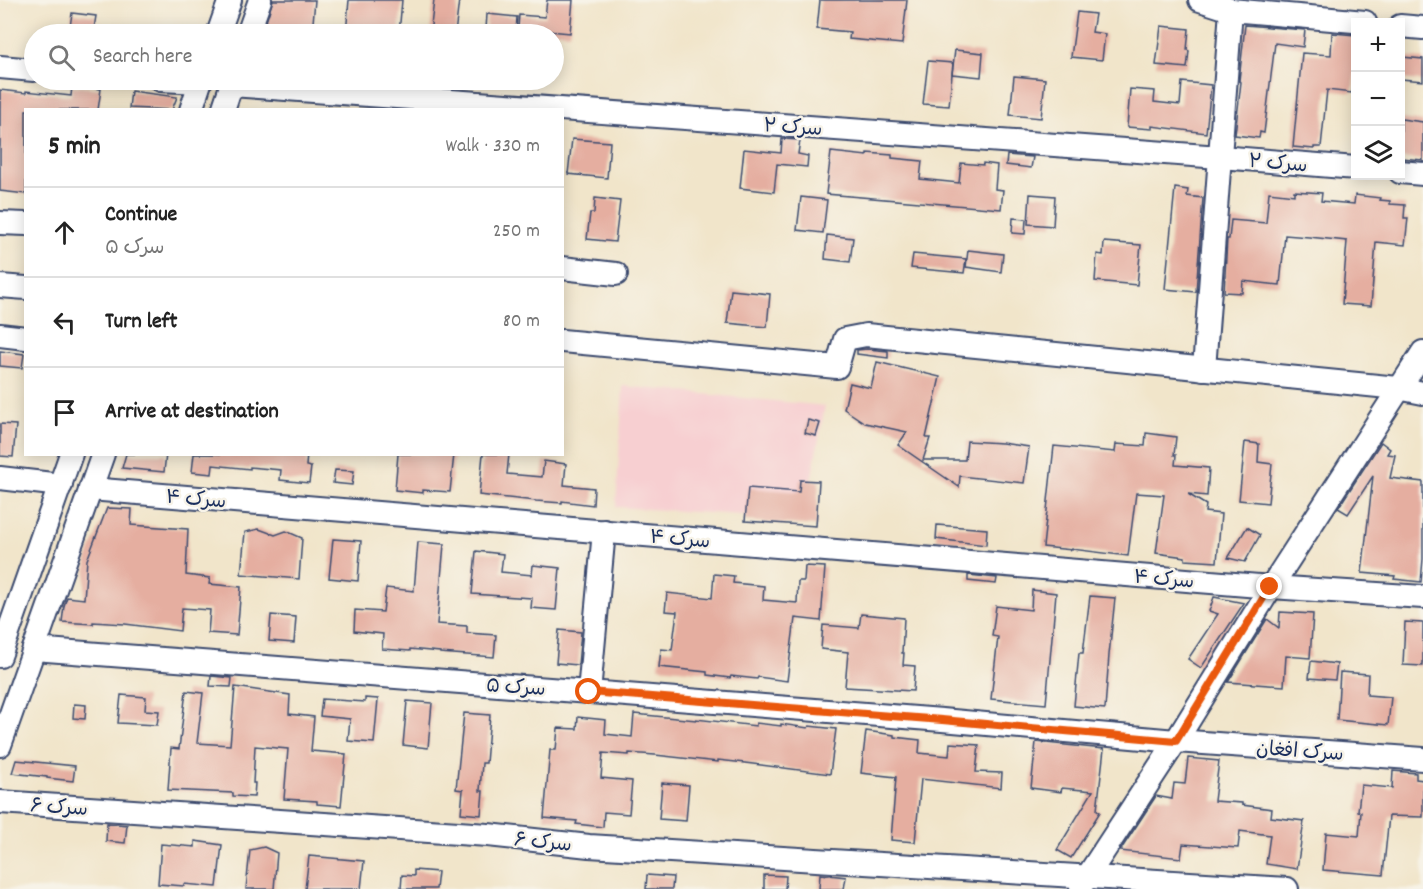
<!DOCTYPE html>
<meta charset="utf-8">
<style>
:root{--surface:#fff;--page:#f2f2f2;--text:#222;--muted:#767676;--line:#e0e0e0}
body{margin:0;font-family:Dekko,"Playpen Sans Arabic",sans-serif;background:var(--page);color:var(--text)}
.controls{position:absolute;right:18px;top:18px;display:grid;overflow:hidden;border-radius:0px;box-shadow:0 3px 15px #0003}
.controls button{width:54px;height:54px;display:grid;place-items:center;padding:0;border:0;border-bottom:2px solid var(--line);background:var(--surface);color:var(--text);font:30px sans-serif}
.stop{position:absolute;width:18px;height:18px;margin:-14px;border:4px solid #ea580c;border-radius:50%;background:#fff}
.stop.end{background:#ea580c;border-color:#fff;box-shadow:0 2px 6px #0008}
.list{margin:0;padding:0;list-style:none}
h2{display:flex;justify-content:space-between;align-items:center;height:78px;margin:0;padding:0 24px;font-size:26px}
h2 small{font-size:20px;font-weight:400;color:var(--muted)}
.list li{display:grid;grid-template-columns:39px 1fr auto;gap:18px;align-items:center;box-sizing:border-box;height:90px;padding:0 24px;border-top:2px solid var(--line)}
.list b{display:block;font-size:22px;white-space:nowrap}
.list p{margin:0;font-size:20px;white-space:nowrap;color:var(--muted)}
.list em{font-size:20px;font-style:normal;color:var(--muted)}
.icon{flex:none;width:33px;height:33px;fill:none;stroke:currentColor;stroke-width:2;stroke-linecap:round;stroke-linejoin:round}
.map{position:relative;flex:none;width:1423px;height:889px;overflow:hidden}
.search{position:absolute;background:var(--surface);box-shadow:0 3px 15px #0003;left:24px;top:24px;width:540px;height:66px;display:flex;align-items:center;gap:15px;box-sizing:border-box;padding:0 21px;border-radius:33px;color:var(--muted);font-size:22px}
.panel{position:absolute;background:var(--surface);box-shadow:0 3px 15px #0003;left:24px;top:108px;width:540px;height:348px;border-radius:0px}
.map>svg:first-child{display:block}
</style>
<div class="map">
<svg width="1423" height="889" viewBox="0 0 1423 889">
<rect width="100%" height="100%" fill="#f7f3e8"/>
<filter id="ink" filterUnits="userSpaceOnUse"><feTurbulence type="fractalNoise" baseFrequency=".0167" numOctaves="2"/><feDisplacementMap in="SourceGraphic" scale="12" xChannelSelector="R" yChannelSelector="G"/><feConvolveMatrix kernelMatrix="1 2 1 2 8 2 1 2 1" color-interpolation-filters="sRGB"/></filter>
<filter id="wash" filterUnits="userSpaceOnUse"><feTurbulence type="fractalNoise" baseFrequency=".008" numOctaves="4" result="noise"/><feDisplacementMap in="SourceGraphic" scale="24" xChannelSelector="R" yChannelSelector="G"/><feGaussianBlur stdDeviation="1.35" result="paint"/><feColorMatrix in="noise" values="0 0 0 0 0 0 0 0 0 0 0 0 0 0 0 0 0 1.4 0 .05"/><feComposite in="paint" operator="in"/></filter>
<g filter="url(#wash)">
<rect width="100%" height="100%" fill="#f1e5ca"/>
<polygon fill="#f7cfd1" points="623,386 825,406 804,519 616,507"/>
<g id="blocks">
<g fill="#e5aea0">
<polygon points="273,0 315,0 312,34 262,34"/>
<polygon points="349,0 402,0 399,34 346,34"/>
<polygon points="434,0 459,0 455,34 430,34"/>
<polygon points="547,0 573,0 570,33 518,28 519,15 545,17"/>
<polygon points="820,0 907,0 902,44 849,39 850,32 817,29"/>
<polygon points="1077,12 1095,14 1092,32 1105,34 1102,60 1071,57"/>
<polygon points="72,13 96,16 93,34 69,34"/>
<polygon points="487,14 517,17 516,32 486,29"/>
<polygon points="1245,25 1305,30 1303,47 1275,43 1264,133 1260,132 1259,138 1235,135 1241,82 1239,81"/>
<polygon points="1161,26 1189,29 1187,50 1189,51 1187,68 1156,65"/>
<polygon points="1332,33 1356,35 1356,66 1352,93 1327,90 1321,147 1314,147 1314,149 1293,147 1302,53 1331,55"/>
<polygon points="955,50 983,53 981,77 952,74"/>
<polygon points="1402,57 1423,59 1423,81 1401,79"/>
<polygon points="928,61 953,63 949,106 923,104"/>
<polygon points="1014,76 1045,79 1041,118 1010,115"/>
<polygon points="1182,82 1211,85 1206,133 1152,126 1152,129 1127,127 1130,89 1155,91 1154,102 1180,105"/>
<polygon points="72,86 101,89 98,110 26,110 26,194 0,191 0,90 26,93 26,91 71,96"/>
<polygon points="131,91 177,97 172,110 129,108"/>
<polygon points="1401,119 1423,122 1423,160 1401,158"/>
<polygon points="572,139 610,142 607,178 568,174"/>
<polygon points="782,139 800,140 798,154 808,156 807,167 777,164 774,192 740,188 744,149 781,153"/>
<polygon points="831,152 867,156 867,153 892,155 892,158 922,161 920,179 959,183 961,163 983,165 983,163 997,165 995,189 1003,190 1001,209 826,194"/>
<polygon points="1007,155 1033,157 1031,168 1006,165"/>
<polygon points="1175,188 1188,190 1187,196 1203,198 1196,292 1165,289"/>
<polygon points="1294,191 1322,193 1321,201 1354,204 1355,195 1381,198 1380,200 1390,201 1390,204 1405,205 1404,218 1408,218 1405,245 1376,242 1371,306 1342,304 1347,241 1309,237 1285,235 1280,285 1243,281 1242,293 1224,292 1227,239 1229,239 1231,220 1266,223 1269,192 1294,195"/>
<polygon points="1030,194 1055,196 1053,226 1028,224"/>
<polygon points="801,197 827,200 823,233 797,230"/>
<polygon points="595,198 620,201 615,242 587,239 590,213 594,213"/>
<polygon points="1013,218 1026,219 1025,234 1012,233"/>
<polygon points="827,235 853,238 850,262 825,259"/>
<polygon points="1104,242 1141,245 1137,285 1095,281 1097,254 1103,255"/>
<polygon points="968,250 1003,254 1001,272 966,267"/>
<polygon points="913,254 966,259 964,273 911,268"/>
<polygon points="731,290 770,294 767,327 727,323"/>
<polygon points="867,349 888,351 888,358 857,354 857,350"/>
<polygon points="0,351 24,354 22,368 0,366"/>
<polygon points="877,362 940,377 926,438 930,438 923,460 965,460 967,441 1002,443 1029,447 1024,483 960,476 959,487 898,445 907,432 865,423 844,409 850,383 871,388"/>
<polygon points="808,420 820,423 816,436 805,433"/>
<polygon points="0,424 16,425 13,457 0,456"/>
<polygon points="1146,433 1176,437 1174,455 1176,455 1175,465 1209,468 1207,496 1188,494 1206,505 1205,512 1221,514 1217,562 1185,560 1185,557 1156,553 1164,495 1136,493 1128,556 1072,549 1072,550 1043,547 1054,446 1115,452 1116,444 1145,446"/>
<polygon points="1245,442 1259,444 1258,462 1272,464 1268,503 1239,500"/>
<polygon points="1381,442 1390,449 1387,454 1395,455 1390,478 1423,482 1423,559 1421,582 1394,579 1395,576 1362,573 1373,476 1348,514 1338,508"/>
<polygon points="126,454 166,454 164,472 122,468"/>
<polygon points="194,454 307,454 306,466 311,467 309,483 280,480 281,470 250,467 250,469 213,465 212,474 192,472"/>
<polygon points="398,454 454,454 450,492 423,490 423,493 395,490"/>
<polygon points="483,454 509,454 507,474 542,477 544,461 566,464 564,485 594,488 593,505 562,501 562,503 536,501 479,495"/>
<polygon points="335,470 354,471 352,485 333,483"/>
<polygon points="800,480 819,481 816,526 745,521 748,488 799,492"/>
<polygon points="107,508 132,509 131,525 188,529 186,575 210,578 209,584 241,587 237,635 208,633 210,610 182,608 180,631 125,624 93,622 93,624 62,622 64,606 67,597 84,599 87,560"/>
<polygon points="937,525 987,529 986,545 936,539"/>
<polygon points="1247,527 1260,535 1245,562 1228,558"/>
<polygon points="259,529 275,535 286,531 302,538 299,579 241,574 245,532"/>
<polygon points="333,539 361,541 358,581 329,578"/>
<polygon points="418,542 444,544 437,624 467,626 467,633 496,635 494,657 440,653 440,652 410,649 410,651 382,649 383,634 354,631 355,610 383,612 386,588 414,591"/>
<polygon points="476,551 503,554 501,572 532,575 533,565 560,568 556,610 531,608 532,598 472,594"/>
<polygon points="805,566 825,567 821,621 795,618 787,681 758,677 757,679 731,676 730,678 707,675 707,672 659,667 661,649 672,650 677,612 665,611 667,593 712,598 714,574 734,576 733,583 764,586 763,600 797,603 798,581 804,581"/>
<polygon points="968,575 997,578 996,584 968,581"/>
<polygon points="1032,590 1056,593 1046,704 991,699 998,637 992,636 996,606 1031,610"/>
<polygon points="1090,596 1115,598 1109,655 1105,709 1074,706 1079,653 1083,653"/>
<polygon points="1214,597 1244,603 1201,668 1188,659 1218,614 1209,611"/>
<polygon points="1280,612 1313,614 1310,658 1286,656 1284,686 1228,682 1267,619 1279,628"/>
<polygon points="861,614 904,618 902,653 904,653 903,665 915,666 913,691 845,687 848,652 821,649 823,625 859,628"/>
<polygon points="271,615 296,617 294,643 269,641"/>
<polygon points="1405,622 1423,623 1423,666 1403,665"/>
<polygon points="559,630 581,632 578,665 556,663"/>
<polygon points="1311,661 1337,664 1335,680 1309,678"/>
<polygon points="1340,672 1368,674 1367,695 1391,697 1388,725 1337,720"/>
<polygon points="211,676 232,678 231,687 210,686"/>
<polygon points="235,687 290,695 289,714 314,717 311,751 346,754 341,806 317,804 317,801 284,799 288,749 255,746 253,783 255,783 254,797 233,796 233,793 168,790 171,748 179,749 186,691 203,693 197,743 230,745"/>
<polygon points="121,695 146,697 145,710 159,711 157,725 118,723"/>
<polygon points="365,698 378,699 374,743 348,741 350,719 320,716 322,699 365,702"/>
<polygon points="407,701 432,703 428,748 403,745"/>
<polygon points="74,704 86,705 85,719 73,718"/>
<polygon points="464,713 490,715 486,763 482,763 480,791 483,791 481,815 461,813 463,790 456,789"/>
<polygon points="634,714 696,720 696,719 756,726 756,723 781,726 781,724 808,728 809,726 836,729 830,774 745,763 718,760 718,762 655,755 629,753 629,755 603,753 601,778 632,781 629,814 604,812 603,827 576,824 577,821 544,818 550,750 556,750 558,728 577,729 578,717 606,720 605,734 632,737"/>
<polygon points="866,731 894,735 894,737 920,740 919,753 949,756 950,743 979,745 976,772 1002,773 1001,788 921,779 915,842 891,840 896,777 861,773"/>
<polygon points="1036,742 1104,749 1097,810 1100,812 1071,858 1057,850 1093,791 1062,788 1061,792 1031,788"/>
<polygon points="1188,758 1219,761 1214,801 1242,803 1242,805 1272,809 1271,817 1304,821 1297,869 1266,864 1270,835 1240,831 1238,848 1183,844 1181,858 1120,851 1156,796 1172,799 1174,783 1185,784"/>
<polygon points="16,760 75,766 73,781 47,778 47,777 12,773"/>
<polygon points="1393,771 1416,773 1416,779 1423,780 1423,817 1389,816 1383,875 1323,870 1326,833 1359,836 1361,812 1358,811 1361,785 1392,788"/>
<polygon points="662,783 689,785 686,821 659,819"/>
<polygon points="107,823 127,825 125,843 106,841"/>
<polygon points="195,841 222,845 217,887 184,884 184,886 158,884 161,844 195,847"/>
<polygon points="264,847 277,853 274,889 246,889 250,850"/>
<polygon points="309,856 364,861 361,889 305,889"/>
<polygon points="414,870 438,872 436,889 401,889 402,875 414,876"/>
<polygon points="820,874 846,877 844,889 819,889"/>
<polygon points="647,875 673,877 672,889 646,889"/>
<polygon points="764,875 786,876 785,889 764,889"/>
</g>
</g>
</g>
<g filter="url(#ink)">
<use href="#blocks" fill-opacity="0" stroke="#3b4a6e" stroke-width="1.5"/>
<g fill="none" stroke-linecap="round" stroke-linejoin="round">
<defs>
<g id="minor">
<polyline points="1200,0 1231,10 1365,22"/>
<polyline points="1400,26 1423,28"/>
<polyline points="218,34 230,0"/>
<polyline points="248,34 260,0"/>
<polyline points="0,67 34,70"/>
<polyline points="161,80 200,82"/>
<polyline points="231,85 1220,157 1356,168"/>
<polyline points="191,110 201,80"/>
<polyline points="223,110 233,80"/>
<polyline points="1400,172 1423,174"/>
<polyline points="0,223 26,224"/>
<polyline points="562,268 616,274"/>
<polyline points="0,286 26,288"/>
<polyline points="0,335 26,338"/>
<polyline points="562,341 837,367 845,339 866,335 1398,388 1423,393"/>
<polyline points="1204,369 1231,10"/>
<polyline points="0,478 61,485"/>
<polyline points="90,489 1271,587 1423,597"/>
<polyline points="34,649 589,692 942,720 1176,741 1423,759"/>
<polyline points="0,656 71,454"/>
<polyline points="589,692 604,531"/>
<polyline points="0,745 103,454"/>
<polyline points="0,802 488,835 589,846 1287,889"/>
<polyline points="1081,886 1176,741 1271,587 1423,352"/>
</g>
</defs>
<use href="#minor" stroke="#3b4a6e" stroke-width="26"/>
<use href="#minor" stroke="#fff" stroke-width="22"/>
</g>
</g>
<g fill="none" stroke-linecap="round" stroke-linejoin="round" filter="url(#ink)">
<polyline stroke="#ea580c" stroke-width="8" points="589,692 942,720 1176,741 1270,587"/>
</g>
<g text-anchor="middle" stroke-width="5" stroke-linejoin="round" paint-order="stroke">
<g font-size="20" fill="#1b2f5e" stroke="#f7f3e8">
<text transform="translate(793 126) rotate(4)" y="7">سرک ۲</text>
<text transform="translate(1278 162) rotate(5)" y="7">سرک ۲</text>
<text transform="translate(196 498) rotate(5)" y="7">سرک ۴</text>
<text transform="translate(680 538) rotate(5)" y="7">سرک ۴</text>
<text transform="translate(1164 578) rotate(5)" y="7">سرک ۴</text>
<text transform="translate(516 686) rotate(4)" y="7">سرک ۵</text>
<text transform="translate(1300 750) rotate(4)" y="7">سرک افغان</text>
<text transform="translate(59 806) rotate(4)" y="7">سرک ۶</text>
<text transform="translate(543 841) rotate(6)" y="7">سرک ۶</text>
</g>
</g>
</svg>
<div class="controls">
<button>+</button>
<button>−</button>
<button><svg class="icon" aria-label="layers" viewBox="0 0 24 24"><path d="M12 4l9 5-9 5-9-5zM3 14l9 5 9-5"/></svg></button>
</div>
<div class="stop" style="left:589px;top:692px"></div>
<div class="stop end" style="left:1270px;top:587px"></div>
<div class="search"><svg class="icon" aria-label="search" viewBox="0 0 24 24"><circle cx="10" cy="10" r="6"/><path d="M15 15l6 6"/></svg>Search here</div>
<section class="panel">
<h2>5 min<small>Walk · 330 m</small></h2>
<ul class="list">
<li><svg class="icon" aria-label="ahead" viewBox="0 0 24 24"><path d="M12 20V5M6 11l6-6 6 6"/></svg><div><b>Continue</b><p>سرک ۵</p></div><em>250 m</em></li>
<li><svg class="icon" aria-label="left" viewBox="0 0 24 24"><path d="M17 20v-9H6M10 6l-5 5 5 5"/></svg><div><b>Turn left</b></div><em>80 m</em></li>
<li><svg class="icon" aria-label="arrive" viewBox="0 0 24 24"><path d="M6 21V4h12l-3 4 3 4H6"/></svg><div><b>Arrive at destination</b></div></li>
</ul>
</section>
</div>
